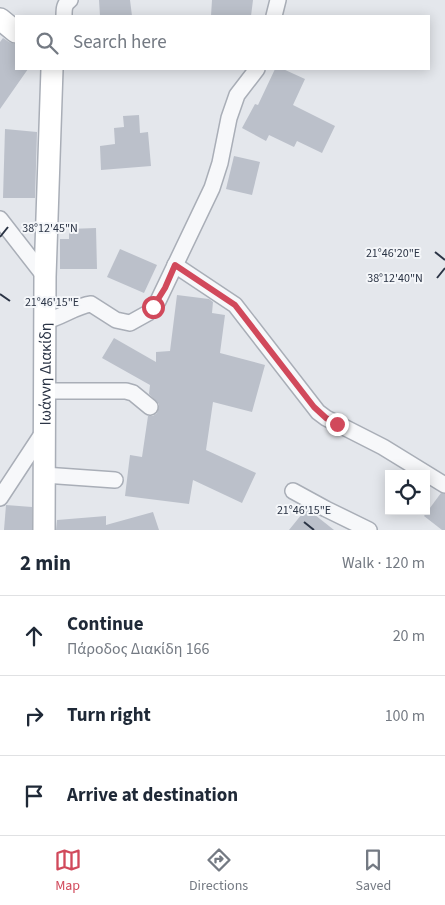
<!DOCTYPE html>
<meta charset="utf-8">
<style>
:root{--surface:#fff;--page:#f6f6f7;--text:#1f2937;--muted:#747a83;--line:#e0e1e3;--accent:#d1495b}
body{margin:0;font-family:"Source Sans 3",sans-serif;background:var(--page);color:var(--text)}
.controls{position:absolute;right:15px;bottom:15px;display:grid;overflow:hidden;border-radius:0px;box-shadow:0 2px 12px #0003}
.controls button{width:45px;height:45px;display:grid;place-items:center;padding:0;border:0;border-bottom:1px solid var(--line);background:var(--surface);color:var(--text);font:25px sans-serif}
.stop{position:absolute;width:15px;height:15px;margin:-11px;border:4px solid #d1495b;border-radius:50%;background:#fff}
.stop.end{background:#d1495b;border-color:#fff;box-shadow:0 1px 5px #0008}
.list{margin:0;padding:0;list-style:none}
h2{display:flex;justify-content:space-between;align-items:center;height:65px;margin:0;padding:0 20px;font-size:21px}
h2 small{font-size:16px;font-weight:400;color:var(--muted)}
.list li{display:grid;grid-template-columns:32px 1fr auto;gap:15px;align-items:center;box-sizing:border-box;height:80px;padding:0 20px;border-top:1px solid var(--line)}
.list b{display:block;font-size:19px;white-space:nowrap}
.list p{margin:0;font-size:16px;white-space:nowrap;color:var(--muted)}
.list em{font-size:16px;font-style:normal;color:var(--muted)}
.icon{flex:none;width:28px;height:28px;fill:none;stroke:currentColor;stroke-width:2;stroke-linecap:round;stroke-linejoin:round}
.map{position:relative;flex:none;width:445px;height:530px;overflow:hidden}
.search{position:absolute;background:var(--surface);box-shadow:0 2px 12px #0003;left:15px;right:15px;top:15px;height:55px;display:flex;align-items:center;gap:12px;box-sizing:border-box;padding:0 18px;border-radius:0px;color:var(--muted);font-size:19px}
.sheet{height:305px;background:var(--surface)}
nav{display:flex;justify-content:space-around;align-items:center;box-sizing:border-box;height:70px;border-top:1px solid var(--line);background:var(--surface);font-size:14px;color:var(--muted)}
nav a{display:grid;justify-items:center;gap:2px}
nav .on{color:var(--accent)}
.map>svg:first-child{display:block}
</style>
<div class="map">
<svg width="445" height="530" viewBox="0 0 445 530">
<rect width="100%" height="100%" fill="#e4e7ec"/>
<g fill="#bbc0ca">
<polygon points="99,0 130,0 132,16 100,16"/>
<polygon points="212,0 253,0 251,16 211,16"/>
<polygon points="3,38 9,42 16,44 16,69 28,69 0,109 0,42"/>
<polygon points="275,69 283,69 305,79 293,105 335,126 322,153 297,141 294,147 269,135 266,141 242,128 255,104 258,105"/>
<polygon points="139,115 140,133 148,132 151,166 101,170 100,146 115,144 114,128 124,127 123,116"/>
<polygon points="5,129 37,132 35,198 3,198"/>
<polygon points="234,156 260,162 252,195 226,189"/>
<polygon points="96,228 97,269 60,269 60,239 69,239 69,229"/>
<polygon points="120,249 157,265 144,293 107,277"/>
<polygon points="177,295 209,299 213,302 212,313 225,315 220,353 265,365 252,412 213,402 206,450 256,473 242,503 193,480 189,504 125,496 130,455 142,457 148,416 153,416 157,413 159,404 149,394 150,385 102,358 114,338 156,362 156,352 170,351"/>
<polygon points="441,493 445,494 445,530 442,530 424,516"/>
<polygon points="6,505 32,507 32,530 4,530"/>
<polygon points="306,509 310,511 334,530 289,530"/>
<polygon points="153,512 159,530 56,530 57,520 106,516 106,525"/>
</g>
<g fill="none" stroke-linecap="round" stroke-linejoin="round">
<defs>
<g id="street">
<path d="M64,16C64,9 64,4 70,0"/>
<polyline points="274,16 278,0"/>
<polyline points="0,219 45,277"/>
<polyline points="175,265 235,305 318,412 326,418 383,447 445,485"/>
<path d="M45,321C61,318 75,306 91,304L116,320L130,323L148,313L158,301L212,188L220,163L229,118L237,95L257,69"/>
<polyline points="45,391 126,391 133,393 150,407"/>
<polyline points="44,475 115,480"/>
<polyline points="293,491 326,509 369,530"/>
<polyline points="0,498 44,431"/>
</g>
<g id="secondary">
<polyline points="0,19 16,32"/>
<path id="s1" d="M44,530L45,277L52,69"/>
</g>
</defs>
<use href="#street" stroke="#a9aeb7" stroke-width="18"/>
<use href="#secondary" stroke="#a9aeb7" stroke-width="24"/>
<use href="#street" stroke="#f7f8fa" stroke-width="15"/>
<use href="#secondary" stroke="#fff" stroke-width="21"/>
</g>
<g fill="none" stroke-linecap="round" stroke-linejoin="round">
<polyline stroke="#d1495b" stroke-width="6" points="153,307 165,288 175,265 235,305 314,407 326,418 337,424"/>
</g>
<path fill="none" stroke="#2b3445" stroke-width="2" d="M0,237L8,227M435,252L445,260M437,278L445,268M0,294L10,301M304,522L314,530"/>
<g text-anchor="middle" stroke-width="4" stroke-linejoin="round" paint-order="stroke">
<g font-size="16" fill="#2b3445" stroke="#f4f6f9">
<text dy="6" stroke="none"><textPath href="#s1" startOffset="156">Ιωάννη Διακίδη</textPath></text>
</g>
</g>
<g font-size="12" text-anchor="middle" fill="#2b3445" stroke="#f4f6f9" stroke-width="4" stroke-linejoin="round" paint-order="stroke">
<text x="50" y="232">38°12'45"N</text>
<text x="393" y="257">21°46'20"E</text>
<text x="395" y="282">38°12'40"N</text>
<text x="52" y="306">21°46'15"E</text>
<text x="304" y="514">21°46'15"E</text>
</g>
</svg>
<div class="controls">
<button><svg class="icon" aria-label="locate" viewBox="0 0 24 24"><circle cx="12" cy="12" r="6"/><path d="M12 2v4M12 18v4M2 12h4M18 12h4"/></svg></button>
</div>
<div class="stop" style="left:153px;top:307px"></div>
<div class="stop end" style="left:337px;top:424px"></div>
<div class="search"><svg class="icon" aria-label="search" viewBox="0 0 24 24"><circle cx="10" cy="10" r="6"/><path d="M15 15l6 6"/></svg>Search here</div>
</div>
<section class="sheet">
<h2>2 min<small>Walk · 120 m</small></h2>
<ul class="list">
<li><svg class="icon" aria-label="ahead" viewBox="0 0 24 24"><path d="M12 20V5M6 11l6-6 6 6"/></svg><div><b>Continue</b><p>Πάροδος Διακίδη 166</p></div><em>20 m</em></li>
<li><svg class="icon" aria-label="right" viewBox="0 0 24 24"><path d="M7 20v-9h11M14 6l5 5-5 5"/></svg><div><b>Turn right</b></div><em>100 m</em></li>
<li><svg class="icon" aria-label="arrive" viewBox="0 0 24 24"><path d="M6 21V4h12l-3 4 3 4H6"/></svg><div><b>Arrive at destination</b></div></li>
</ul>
</section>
<nav>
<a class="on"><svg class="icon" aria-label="map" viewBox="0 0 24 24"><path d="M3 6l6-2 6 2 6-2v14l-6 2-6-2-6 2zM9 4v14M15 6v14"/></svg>Map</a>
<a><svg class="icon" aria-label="directions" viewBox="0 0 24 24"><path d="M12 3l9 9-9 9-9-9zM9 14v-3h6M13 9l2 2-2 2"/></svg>Directions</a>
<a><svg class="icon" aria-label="saved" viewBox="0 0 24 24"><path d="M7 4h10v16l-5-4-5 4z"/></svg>Saved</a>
</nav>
